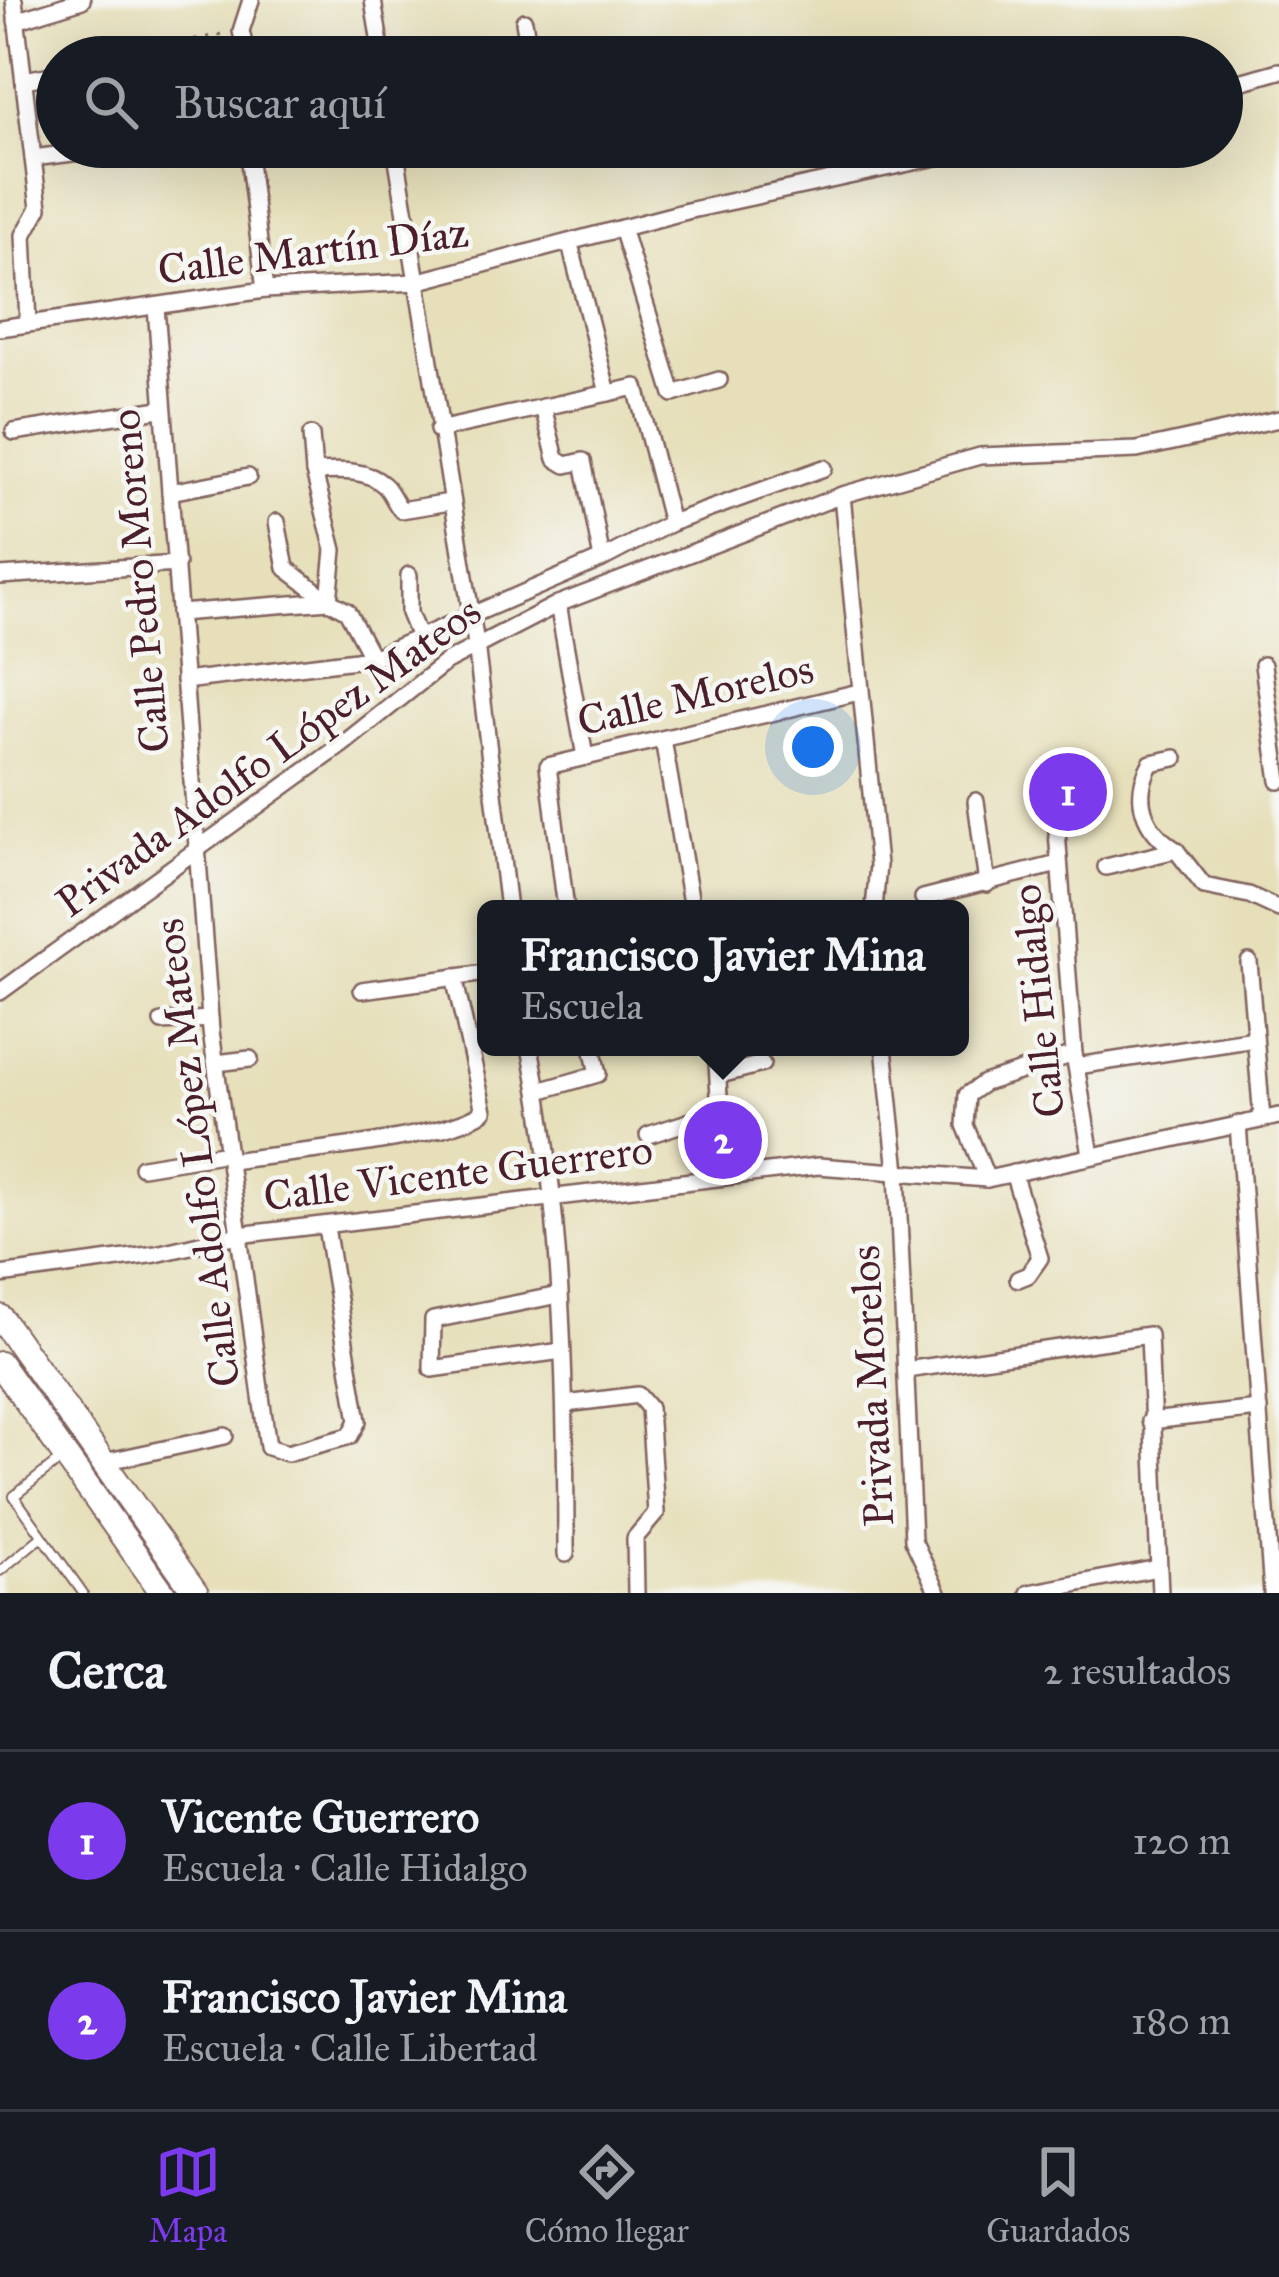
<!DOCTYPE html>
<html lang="es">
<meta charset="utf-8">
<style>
:root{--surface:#171b24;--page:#20242c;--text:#f1f3f6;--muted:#9ea1a6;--line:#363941;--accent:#7c3aed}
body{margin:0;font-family:"IM FELL Great Primer",serif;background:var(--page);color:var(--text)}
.you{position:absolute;left:813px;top:747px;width:42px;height:42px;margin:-30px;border:9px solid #fff;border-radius:50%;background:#1a73e8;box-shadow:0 0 0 18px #1a73e833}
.badge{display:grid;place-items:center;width:78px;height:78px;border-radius:50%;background:var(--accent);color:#fff;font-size:39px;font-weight:700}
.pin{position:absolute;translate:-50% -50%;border:6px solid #fff;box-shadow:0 3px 12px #0006}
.popup{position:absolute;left:477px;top:900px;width:492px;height:156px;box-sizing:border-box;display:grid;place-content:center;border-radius:18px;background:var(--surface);filter:drop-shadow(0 3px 9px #0005);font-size:39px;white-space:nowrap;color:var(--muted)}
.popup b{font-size:45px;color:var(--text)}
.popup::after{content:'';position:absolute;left:50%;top:100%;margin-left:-24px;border:24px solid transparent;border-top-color:var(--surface)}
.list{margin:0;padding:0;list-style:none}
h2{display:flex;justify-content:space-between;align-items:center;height:156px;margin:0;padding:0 48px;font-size:51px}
h2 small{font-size:39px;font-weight:400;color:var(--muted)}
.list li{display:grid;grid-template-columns:78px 1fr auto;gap:36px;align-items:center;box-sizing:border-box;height:180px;padding:0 48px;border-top:3px solid var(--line)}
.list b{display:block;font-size:45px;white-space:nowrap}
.list p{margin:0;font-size:39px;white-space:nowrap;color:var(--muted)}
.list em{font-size:39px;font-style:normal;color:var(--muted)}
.icon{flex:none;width:66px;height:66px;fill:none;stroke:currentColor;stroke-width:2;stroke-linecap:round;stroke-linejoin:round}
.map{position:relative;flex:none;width:1279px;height:1593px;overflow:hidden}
.search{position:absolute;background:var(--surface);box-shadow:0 12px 48px #0002;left:36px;right:36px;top:36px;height:132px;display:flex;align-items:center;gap:30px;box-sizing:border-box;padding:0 42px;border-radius:66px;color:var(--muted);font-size:45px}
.sheet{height:516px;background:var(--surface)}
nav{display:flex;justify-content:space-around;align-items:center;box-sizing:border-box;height:168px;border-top:3px solid var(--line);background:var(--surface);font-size:33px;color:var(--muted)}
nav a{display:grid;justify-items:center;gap:6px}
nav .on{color:var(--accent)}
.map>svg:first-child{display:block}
</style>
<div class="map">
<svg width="1279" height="1593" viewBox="0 0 1279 1593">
<rect width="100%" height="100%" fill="#f6f6f2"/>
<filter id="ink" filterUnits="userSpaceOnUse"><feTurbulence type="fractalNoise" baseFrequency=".00833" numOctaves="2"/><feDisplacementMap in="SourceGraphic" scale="24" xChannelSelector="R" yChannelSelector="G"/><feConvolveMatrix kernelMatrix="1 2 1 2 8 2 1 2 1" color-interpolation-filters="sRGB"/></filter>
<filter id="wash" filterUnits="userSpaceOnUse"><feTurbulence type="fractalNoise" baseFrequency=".004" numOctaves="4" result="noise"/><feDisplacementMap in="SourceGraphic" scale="48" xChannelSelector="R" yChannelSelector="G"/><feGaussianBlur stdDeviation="2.7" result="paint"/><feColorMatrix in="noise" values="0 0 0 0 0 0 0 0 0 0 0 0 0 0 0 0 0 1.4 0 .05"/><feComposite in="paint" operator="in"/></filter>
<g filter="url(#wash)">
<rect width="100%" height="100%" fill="#e6dfba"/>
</g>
<g filter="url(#ink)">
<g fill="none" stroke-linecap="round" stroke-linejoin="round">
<defs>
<g id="lane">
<polyline points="61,1459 14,1496 83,1593"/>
<polyline points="0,1571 41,1537"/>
</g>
<g id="street">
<polyline points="14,0 39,208 24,235 28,323"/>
<polyline points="373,0 382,57"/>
<polyline points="16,21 82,0"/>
<polyline points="524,21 530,57"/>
<polyline points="247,57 241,31 251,0"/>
<polyline points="24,80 57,74"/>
<polyline points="1222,87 1279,71"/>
<polyline points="254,147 248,154 265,290"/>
<polyline points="395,147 476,644 508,909"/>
<polyline points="33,158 88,151"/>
<polyline points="622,228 673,394 719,380"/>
<polyline points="570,244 608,393"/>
<polyline points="156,307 211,1031 268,1447 287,1453 350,1436 358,1421 326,1227"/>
<polyline points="0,328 265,290 416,282 687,211 983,147"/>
<polyline points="543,407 556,459 566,465 583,461 602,559"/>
<polyline points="438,430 636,387 671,523"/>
<polyline points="14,432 160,409"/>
<path d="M311,435L314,472C336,471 366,468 384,485C391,491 394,502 401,510L450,502"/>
<polyline points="314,472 334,550 329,601 347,611 372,658"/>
<polyline points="170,492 248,477"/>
<polyline points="842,495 878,865 874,909"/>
<polyline points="277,522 286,568 329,601"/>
<polyline points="409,575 409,613 420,640"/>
<polyline points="0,576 177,564"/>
<polyline points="558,604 585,757"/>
<polyline points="179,613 329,601"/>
<polyline points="1263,665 1279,781"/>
<polyline points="184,681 372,658 602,559 671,523 824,468"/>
<polyline points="663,739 692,909"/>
<path d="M1175,758L1151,763C1132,797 1143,829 1176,850"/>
<polyline points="1052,766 1074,1054 1091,1155"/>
<polyline points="976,801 987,884"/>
<polyline points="1106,867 1176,850 1204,886 1249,895 1279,909"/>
<polyline points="923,898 1058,864"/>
<polyline points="566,909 548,766 859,692"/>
<polyline points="1249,962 1262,1119"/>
<polyline points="362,990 486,973"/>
<polyline points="0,992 343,744 446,662 558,604 842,495 980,456 1137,450 1279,419"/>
<polyline points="162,1022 210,1019"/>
<path d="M530,1047C563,1214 566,1384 566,1554"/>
<polyline points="716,1047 724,1177"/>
<polyline points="884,1047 897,1171 913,1540 938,1593"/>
<polyline points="216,1063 250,1059"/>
<polyline points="1077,1066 1255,1039"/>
<polyline points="720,1075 762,1064"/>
<polyline points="539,1091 598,1074 592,1047"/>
<polyline points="1238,1124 1272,1593"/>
<polyline points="648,1135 719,1112"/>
<path d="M230,1161C285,1153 446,1140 484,1111L454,977"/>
<polyline points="142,1167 228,1153"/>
<polyline points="1013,1173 1040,1258 1028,1275 1018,1279"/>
<polyline points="987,1179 965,1125 967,1095 984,1083 1074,1054"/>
<polyline points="0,1275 156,1254 238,1235 818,1166 987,1179 1279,1116"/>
<polyline points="559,1295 433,1320 432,1369 562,1351"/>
<polyline points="906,1370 1149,1335 1160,1593"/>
<polyline points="566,1404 638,1395 649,1408 656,1513 635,1538 636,1593"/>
<polyline points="1150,1421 1259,1409"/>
<polyline points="99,1463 225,1436"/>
<polyline points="1029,1593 1158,1568"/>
</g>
<g id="primary">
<polyline points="0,1317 196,1593"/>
<polyline points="0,1364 163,1593"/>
</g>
</defs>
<use href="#lane" stroke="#81625d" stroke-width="12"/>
<use href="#street" stroke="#81625d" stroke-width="20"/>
<use href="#primary" stroke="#81625d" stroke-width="28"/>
<polyline stroke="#81625d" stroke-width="3" stroke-dasharray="3 9" stroke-linecap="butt" points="159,46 228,33"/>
<use href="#lane" stroke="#fff" stroke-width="8"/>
<use href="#street" stroke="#fff" stroke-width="15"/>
<use href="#primary" stroke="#fff" stroke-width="24"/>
</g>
</g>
<g text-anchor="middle" stroke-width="9" stroke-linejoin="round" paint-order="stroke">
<g font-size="42" fill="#4a1f2b" stroke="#f6f6f2">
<text transform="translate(313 250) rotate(-7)" y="15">Calle Martín Díaz</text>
<text transform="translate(139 581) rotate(-95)" y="15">Calle Pedro Moreno</text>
<text transform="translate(695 694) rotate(-13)" y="15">Calle Morelos</text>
<text transform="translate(268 756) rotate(-36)" y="15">Privada Adolfo López Mateos</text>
<text transform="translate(1037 1001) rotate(-96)" y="15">Calle Hidalgo</text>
<text transform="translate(196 1153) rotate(-97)" y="15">Calle Adolfo López Mateos</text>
<text transform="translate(458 1172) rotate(-7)" y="15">Calle Vicente Guerrero</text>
<text transform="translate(871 1386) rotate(-93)" y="15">Privada Morelos</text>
</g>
</g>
</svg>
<div class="you"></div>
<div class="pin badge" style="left:1068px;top:792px">1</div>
<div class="pin badge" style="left:723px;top:1140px">2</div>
<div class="popup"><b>Francisco Javier Mina</b>Escuela</div>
<div class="search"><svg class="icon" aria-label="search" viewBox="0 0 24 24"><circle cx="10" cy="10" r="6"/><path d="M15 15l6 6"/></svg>Buscar aquí</div>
</div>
<section class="sheet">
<h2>Cerca<small>2 resultados</small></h2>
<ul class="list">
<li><span class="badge">1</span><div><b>Vicente Guerrero</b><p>Escuela · Calle Hidalgo</p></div><em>120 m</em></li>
<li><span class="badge">2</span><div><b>Francisco Javier Mina</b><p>Escuela · Calle Libertad</p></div><em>180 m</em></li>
</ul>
</section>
<nav>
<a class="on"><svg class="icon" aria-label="map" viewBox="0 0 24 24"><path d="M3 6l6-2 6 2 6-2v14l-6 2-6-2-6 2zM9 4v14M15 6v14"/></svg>Mapa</a>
<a><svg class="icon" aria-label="directions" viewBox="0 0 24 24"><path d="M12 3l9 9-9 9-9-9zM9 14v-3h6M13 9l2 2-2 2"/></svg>Cómo llegar</a>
<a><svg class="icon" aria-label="saved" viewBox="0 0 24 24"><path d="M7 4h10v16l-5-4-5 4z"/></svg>Guardados</a>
</nav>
